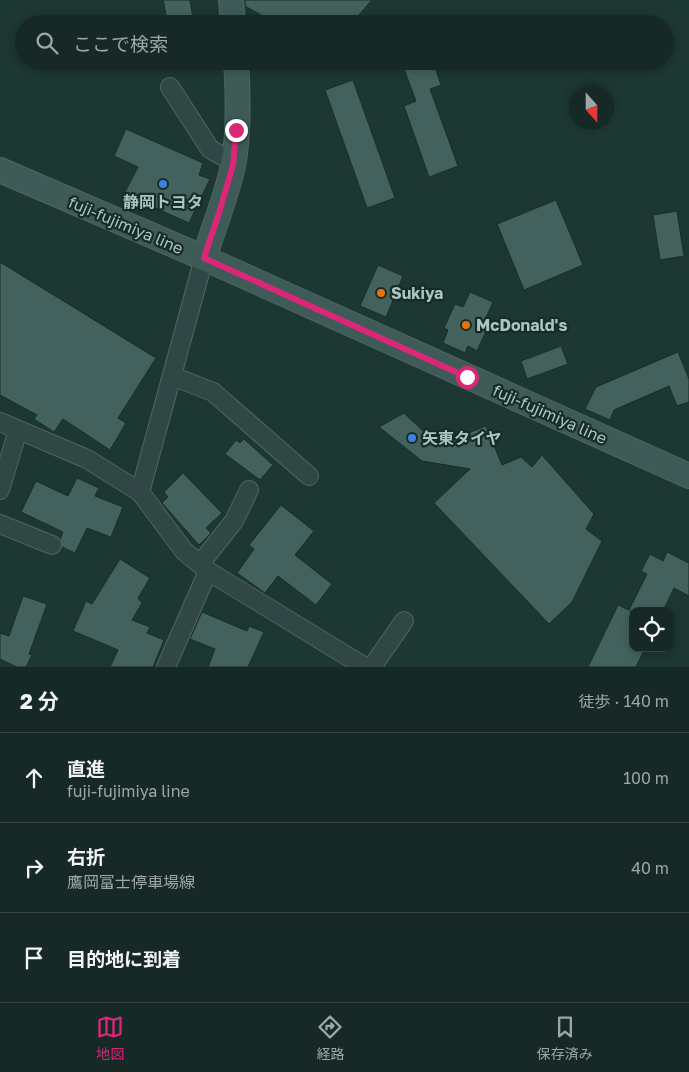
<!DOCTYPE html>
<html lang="ja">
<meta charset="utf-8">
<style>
:root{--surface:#162926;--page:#1f312e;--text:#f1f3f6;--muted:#9ea6a7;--line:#354543;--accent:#db2777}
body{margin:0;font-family:"Golos Text","Noto Sans JP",sans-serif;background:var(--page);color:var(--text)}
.controls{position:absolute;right:15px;bottom:15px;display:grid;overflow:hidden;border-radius:10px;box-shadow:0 2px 8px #0003}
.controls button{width:45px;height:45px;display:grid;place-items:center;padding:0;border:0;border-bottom:1px solid var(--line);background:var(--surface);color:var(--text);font:25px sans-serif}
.compass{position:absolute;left:569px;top:85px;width:45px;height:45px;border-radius:50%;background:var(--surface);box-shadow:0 2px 8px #0003;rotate:159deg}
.stop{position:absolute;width:15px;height:15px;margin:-11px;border:4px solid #db2777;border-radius:50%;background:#fff}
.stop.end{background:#db2777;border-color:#fff;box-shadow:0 1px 5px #0008}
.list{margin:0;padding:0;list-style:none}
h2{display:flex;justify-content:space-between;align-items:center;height:65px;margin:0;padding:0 20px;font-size:21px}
h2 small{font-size:16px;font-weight:400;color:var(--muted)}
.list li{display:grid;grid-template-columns:32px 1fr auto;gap:15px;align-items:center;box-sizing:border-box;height:90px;padding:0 20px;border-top:1px solid var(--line)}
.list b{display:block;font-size:19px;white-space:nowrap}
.list p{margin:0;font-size:16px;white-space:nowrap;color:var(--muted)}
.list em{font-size:16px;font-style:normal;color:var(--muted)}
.icon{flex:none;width:28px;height:28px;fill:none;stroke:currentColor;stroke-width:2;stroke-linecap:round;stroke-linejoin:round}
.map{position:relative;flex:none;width:689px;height:667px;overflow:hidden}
.search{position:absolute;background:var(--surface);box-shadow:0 2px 8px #0003;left:15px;right:15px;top:15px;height:55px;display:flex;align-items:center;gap:12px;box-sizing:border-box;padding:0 18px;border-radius:28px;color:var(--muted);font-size:19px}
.sheet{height:335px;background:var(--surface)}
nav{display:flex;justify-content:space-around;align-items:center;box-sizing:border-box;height:70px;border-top:1px solid var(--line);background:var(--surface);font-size:14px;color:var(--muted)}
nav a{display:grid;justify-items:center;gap:2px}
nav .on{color:var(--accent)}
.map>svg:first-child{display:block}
</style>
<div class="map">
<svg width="689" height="667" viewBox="0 0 689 667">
<rect width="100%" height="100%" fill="#1d3733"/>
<g fill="#43615d" stroke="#192e2b">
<polygon points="163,0 190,0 194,24 168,24"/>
<polygon points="245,0 372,0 351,24 277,24 245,6"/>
<polygon points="401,61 433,61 441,85 430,89 458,166 429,177 404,106 416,101"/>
<polygon points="353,80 395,198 367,208 325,90"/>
<polygon points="126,129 203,163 199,175 210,179 189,223 124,194 138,167 114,156"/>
<polygon points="556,200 583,265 524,290 497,224"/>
<polygon points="677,211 684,256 660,260 653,215"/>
<polygon points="0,262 156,358 118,418 126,423 110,450 63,419 54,432 34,419 37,415 0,395"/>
<polygon points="378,265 403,276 386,317 360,306"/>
<polygon points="470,292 493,302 481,329 486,331 477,351 468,346 465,353 443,343 448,330 444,328 455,304 463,307"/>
<polygon points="561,346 568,364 527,379 521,361"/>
<polygon points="678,352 689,379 689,402 677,406 669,386 614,410 610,420 585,409 596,387"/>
<polygon points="404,413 438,445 486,426 502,465 521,457 532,467 542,455 594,514 586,529 602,541 572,602 549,624 434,503 470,469 422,461 379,427"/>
<polygon points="244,439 273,465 260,480 225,454 236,440 240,443"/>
<polygon points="183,473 222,513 206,528 211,533 199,545 162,503 168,497 164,492"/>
<polygon points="77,478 99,488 95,496 123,507 111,537 87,528 75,553 62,547 60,539 63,532 21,512 36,481 68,496"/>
<polygon points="281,505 314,531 295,555 332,584 316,605 278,576 265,593 237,573 254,549 249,545"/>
<polygon points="667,552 689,563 689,596 674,588 663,611 630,611 633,612 633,648 645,648 636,667 588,667 618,605 629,610 647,574 641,571 650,554 663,561"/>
<polygon points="120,559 150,578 138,598 142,603 132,620 150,627 147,633 164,640 153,667 110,667 118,650 73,631 86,601 92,604"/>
<polygon points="23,596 47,604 29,654 32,655 26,667 17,667 0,659 0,633 9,636"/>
<polygon points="202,612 247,631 249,626 264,632 248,667 208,667 215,649 190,639"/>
</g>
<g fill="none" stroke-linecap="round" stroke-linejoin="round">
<defs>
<g id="minor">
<polyline points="170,87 210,149 233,162"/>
<polyline points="172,376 213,392 309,476"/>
<polyline points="0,422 87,459 140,492 184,551 208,571 365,667"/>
<polyline points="0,490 18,430"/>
<polyline points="140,492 204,258"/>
<polyline points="0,524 52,545"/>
<polyline points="200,564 234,521 249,490"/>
<polyline points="166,667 208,571"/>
<polyline points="372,667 404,621"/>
</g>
<g id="secondary">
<polyline points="231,0 233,24"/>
<polyline points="0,170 204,258 689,476"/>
<path d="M204,258C214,227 226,197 233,166C239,136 238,92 236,61"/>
</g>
</defs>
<use href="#minor" stroke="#4e6663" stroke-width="20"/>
<use href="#secondary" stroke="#4e6663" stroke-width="26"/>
<use href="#minor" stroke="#314745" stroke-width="18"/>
<use href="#secondary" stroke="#3f5b58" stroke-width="24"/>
</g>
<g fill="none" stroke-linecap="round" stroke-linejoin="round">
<polyline stroke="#db2777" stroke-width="6" points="236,130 233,165 219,213 204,258 467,377"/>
</g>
<g fill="#3f7fe0" stroke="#172b29" stroke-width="2">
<circle cx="163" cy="184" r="5"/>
<circle cx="412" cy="438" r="5"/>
</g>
<g fill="#e8710a" stroke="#172b29" stroke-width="2">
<circle cx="381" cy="293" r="5"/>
<circle cx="466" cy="325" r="5"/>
</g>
<g text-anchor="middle" stroke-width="4.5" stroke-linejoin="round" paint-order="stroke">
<g font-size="16" font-weight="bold" fill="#aac5c2" stroke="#172b29" text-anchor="start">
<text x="163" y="208" text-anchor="middle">静岡トヨタ</text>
<text x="391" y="299">Sukiya</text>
<text x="476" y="331">McDonald's</text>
<text x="422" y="444">矢東タイヤ</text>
</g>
<g font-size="16" fill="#aac5c2" stroke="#172b29">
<text transform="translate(126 225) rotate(23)" y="6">fuji-fujimiya line</text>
<text transform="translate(550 414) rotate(24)" y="6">fuji-fujimiya line</text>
</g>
</g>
</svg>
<div class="controls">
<button><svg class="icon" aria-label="locate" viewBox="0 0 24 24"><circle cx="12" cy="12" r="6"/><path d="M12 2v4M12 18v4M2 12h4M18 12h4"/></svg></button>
</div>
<svg class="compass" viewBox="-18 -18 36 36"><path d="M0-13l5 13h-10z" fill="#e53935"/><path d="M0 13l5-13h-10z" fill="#9ea6a7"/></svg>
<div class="stop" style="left:467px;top:377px"></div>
<div class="stop end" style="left:236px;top:130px"></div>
<div class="search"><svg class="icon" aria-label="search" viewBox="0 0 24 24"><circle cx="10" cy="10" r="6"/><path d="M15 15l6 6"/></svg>ここで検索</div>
</div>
<section class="sheet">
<h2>2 分<small>徒歩 · 140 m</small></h2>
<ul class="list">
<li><svg class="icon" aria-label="ahead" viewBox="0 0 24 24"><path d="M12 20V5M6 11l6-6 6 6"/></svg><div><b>直進</b><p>fuji-fujimiya line</p></div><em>100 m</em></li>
<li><svg class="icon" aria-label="right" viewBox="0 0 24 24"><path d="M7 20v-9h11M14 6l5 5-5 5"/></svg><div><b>右折</b><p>鷹岡富士停車場線</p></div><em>40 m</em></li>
<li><svg class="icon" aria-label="arrive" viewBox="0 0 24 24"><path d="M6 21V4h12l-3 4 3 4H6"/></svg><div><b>目的地に到着</b></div></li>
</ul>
</section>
<nav>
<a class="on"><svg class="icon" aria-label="map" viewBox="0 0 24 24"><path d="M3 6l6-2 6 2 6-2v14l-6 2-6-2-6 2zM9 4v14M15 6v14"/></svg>地図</a>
<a><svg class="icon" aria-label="directions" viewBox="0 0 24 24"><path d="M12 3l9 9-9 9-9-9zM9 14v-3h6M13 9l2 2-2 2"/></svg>経路</a>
<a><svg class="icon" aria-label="saved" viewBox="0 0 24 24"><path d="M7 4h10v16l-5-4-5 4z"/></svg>保存済み</a>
</nav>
